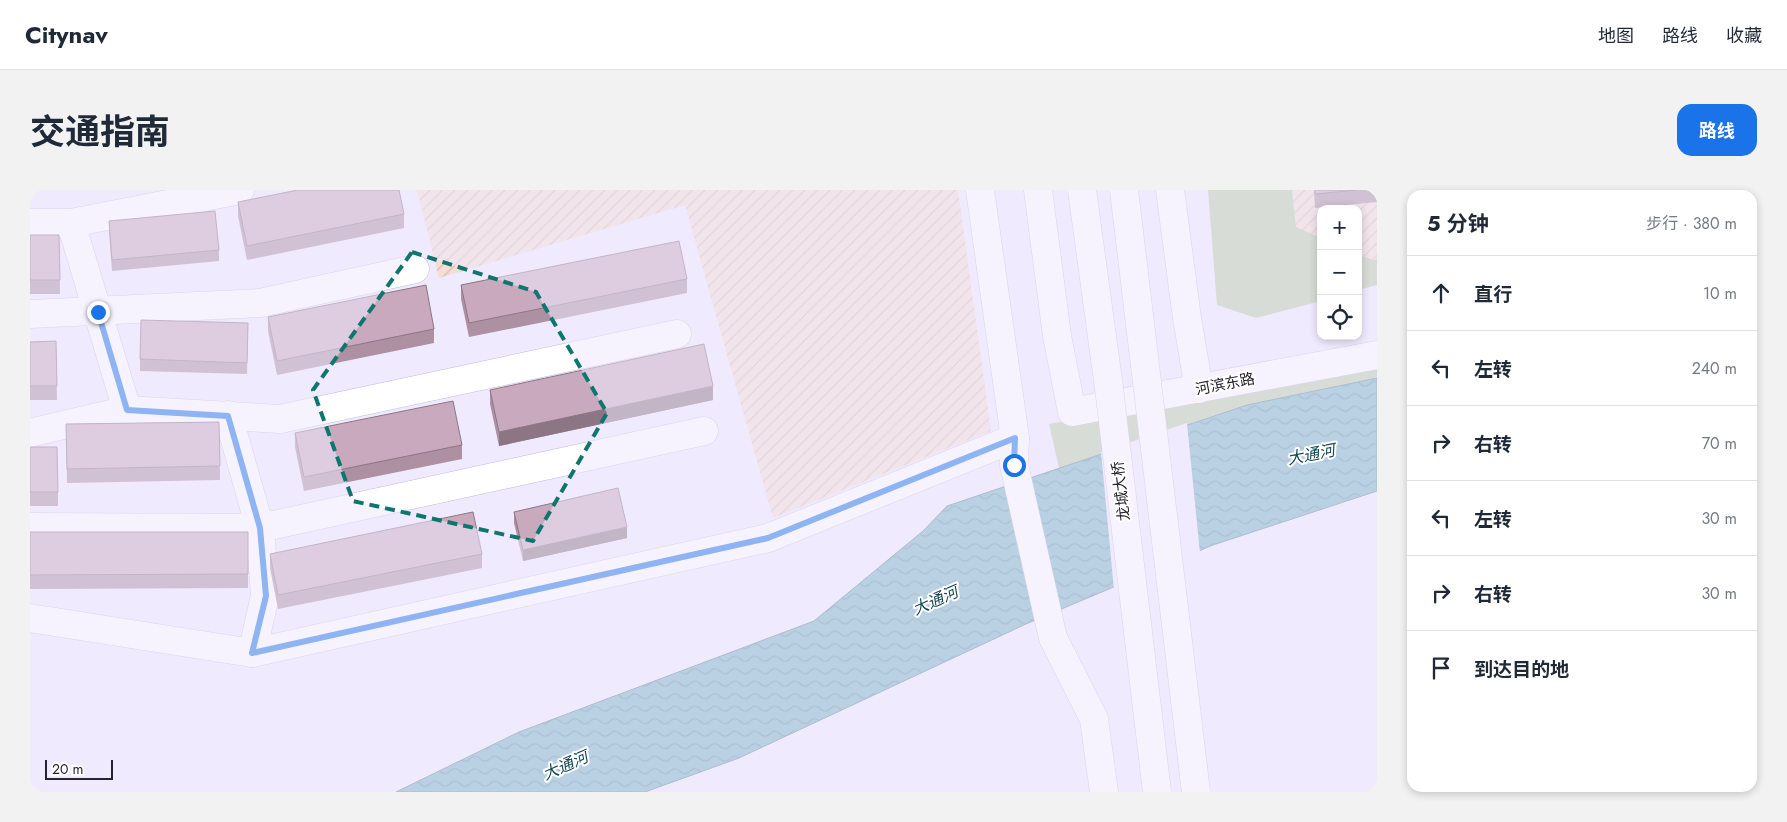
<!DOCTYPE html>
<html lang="zh">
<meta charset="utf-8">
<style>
:root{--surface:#fff;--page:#f2f2f3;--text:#1f2937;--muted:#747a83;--line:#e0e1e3;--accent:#1a73e8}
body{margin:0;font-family:Jost,"Noto Sans SC",sans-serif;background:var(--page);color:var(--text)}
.controls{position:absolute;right:15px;top:15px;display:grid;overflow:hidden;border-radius:10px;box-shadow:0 2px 8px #0003}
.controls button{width:45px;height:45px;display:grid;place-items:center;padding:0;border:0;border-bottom:1px solid var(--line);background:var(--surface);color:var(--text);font:25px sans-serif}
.scale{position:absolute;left:15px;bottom:12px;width:68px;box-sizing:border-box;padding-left:5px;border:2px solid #26232f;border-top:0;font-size:14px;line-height:18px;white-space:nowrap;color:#26232f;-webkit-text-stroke:4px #fff;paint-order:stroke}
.stop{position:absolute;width:15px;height:15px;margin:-11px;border:4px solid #1a73e8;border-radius:50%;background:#fff}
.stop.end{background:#1a73e8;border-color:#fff;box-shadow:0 1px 5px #0008}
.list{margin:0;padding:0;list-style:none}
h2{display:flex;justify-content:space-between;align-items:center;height:65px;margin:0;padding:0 20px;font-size:21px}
h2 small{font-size:16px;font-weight:400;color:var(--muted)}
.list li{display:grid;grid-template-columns:32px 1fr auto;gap:15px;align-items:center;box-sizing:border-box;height:75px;padding:0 20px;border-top:1px solid var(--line)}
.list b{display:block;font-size:19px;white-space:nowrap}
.list em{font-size:16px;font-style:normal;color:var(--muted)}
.icon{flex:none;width:28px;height:28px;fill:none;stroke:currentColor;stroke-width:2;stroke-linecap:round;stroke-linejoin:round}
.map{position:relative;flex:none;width:1347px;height:602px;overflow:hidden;border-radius:15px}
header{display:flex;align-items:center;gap:30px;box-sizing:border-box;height:70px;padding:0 25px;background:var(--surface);border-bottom:1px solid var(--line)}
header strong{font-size:24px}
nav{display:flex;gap:28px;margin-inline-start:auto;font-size:18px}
.intro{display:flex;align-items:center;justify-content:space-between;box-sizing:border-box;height:120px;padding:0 30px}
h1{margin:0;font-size:35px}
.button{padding:12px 22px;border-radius:15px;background:var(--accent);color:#fff;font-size:18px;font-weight:700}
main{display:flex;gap:30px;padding:0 30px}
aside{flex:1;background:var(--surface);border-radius:15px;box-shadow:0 2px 8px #0003}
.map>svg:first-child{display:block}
</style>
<header>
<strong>Citynav</strong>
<nav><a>地图</a><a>路线</a><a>收藏</a></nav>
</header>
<div class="intro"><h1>交通指南</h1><a class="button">路线</a></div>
<main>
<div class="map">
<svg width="1347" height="602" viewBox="0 0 1347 602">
<defs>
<pattern id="industrial-furrows" width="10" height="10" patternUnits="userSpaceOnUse" patternTransform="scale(1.25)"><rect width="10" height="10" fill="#f6ded4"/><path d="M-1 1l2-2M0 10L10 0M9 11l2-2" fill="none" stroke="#d3beb6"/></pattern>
<pattern id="water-waves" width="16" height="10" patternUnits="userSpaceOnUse" patternTransform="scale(1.25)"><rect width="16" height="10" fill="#78b3c3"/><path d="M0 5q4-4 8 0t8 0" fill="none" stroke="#62919f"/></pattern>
</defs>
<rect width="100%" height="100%" fill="#efeafe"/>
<g fill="url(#industrial-furrows)">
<polygon points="387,0 928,0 961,241 743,328 655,15 409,88"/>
<polygon points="1262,0 1347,0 1347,69 1343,70 1328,64 1328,19 1291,19 1291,48 1266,37"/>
</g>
<g fill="#bccda7">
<polygon points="1178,0 1262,0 1266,37 1291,48 1291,111 1226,128 1187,115"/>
<polygon points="1328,64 1343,70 1347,69 1347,95 1328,100"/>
<polygon points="1347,177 1347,253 1039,322 1019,234"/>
</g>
<polygon fill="url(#water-waves)" stroke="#5f8897" points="1347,188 1347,301 1183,355 996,434 709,568 615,602 366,602 489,542 784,431 893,341 917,316 1217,215"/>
<polygon fill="#efeafe" points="1157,233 1170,363 1084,400 1071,262"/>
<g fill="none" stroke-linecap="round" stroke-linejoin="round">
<defs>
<g id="minor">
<polyline points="950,0 985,248 984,275 1023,448 1064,529 1074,602"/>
<polyline points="0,33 41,33 210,0"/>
<polyline points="41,33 97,220"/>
<polyline points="0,124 230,113 385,79"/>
<polyline points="198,225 230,338 235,406 222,463"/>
<polyline points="0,243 97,220 250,229 647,144"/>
<polyline points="0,337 230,338 674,241"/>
<polyline points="0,428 222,463 738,348 985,248"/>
</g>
<g id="major">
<polyline points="1008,0 1027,146 1042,222 1347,165"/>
<polyline points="1140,0 1157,128 1169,199"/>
</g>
</defs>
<use href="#minor" stroke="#c3bbdb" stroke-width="29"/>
<use href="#major" stroke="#c3bbdb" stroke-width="29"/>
<use href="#minor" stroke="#fff" stroke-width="28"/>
<use href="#major" stroke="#fff" stroke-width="28"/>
<defs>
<g id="major-bridge">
<polyline points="1052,0 1079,198 1127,602"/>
<polyline points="1094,0 1166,602"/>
</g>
</defs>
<use href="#major-bridge" stroke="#c3bbdb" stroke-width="29" stroke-linecap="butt"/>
<use href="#major-bridge" stroke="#fff" stroke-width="28"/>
</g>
<g fill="#ad91a3">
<polygon points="1284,0 1347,0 1347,12 1285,18"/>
<polygon points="208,12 374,24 374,38 217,70 208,26"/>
<polygon points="79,31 189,60 189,71 82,81 79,42"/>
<polygon points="0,45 29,45 30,104 0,104"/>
<polygon points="657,89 657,103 439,147 431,109 431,95"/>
<polygon points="238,127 404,139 404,153 247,185 238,141"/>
<polygon points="218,133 217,184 110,181 110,169"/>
<polygon points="26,151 27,210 0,210 0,152"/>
<polygon points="460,200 683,210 469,256 460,214"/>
<polygon points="189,232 190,290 37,293 36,234"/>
<polygon points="265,243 432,255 432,269 274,301 265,257"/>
<polygon points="0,257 28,302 28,316 0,316"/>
<polygon points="484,322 597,348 493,371 484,333"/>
<polygon points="0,342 218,342 218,398 0,399"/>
<polygon points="240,364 452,364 452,378 248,419 240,378"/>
</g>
<g fill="#8d7684">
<polygon points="683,196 683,210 469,256 469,242"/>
<polygon points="597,337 597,348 493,371 493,360"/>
</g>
<g fill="#c9a9bd" stroke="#8d7684">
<polygon points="268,0 369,0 374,24 217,56 208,12"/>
<polygon points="1285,0 1327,0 1285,4"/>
<polygon points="185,21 189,60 82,70 79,31"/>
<polygon points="0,45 29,45 30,90 0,90"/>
<polygon points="649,51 657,89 439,133 431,95"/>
<polygon points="396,95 404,139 247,171 238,127"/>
<polygon points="111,130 218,133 217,173 110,169"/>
<polygon points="26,151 27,196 0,196 0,152"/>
<polygon points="674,154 683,196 469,242 460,200"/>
<polygon points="423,211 432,255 274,287 265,243"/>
<polygon points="189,232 190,276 37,279 36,234"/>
<polygon points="0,257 27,257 28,302 0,302"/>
<polygon points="588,298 597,337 493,360 484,322"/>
<polygon points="443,322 452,364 248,405 240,364"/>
<polygon points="0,342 218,342 218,384 0,385"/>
</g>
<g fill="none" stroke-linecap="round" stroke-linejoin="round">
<polyline stroke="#1a73e8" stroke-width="6" points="68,122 97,220 198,226 230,338 236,406 222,463 738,348 985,248 984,275"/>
</g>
<path d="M0 0H1347V602H0ZM382,62L506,102L577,223L503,351L323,311L283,200Z" fill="#efeafe" fill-opacity=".55" fill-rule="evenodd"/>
<path fill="none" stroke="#0f766e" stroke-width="4" stroke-dasharray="10 6" stroke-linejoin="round" d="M382,62L506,102L577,223L503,351L323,311L283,200Z"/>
<g text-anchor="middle" stroke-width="4" stroke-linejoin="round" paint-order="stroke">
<g font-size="15" fill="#26232f" stroke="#fff">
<text transform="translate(1195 194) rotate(-11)" y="5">河滨东路</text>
<text transform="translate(1091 301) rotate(-97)" y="5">龙城大桥</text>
</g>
<g font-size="16" font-style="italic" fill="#124753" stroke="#fff">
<text transform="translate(1281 264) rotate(-11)" y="6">大通河</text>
<text transform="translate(905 410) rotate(-24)" y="6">大通河</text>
<text transform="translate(535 575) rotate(-24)" y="6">大通河</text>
</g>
</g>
</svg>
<div class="controls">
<button>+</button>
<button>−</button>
<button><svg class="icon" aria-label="locate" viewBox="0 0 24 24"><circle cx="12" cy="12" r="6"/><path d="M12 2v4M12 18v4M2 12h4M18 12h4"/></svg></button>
</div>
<div class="scale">20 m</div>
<div class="stop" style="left:984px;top:275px"></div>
<div class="stop end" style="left:68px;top:122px"></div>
</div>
<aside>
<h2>5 分钟<small>步行 · 380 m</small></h2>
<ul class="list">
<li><svg class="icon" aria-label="ahead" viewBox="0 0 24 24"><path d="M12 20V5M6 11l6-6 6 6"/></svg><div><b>直行</b></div><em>10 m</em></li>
<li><svg class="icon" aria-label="left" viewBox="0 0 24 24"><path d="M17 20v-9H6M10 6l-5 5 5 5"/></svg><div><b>左转</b></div><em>240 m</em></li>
<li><svg class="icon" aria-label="right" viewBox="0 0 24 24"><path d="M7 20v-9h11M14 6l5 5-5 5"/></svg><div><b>右转</b></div><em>70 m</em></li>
<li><svg class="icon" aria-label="left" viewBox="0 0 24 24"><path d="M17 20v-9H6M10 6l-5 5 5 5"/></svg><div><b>左转</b></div><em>30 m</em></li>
<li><svg class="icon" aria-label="right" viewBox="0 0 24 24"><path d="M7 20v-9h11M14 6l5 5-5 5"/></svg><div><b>右转</b></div><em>30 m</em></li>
<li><svg class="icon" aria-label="arrive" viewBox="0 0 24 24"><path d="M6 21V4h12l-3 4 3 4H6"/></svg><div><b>到达目的地</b></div></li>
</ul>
</aside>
</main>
